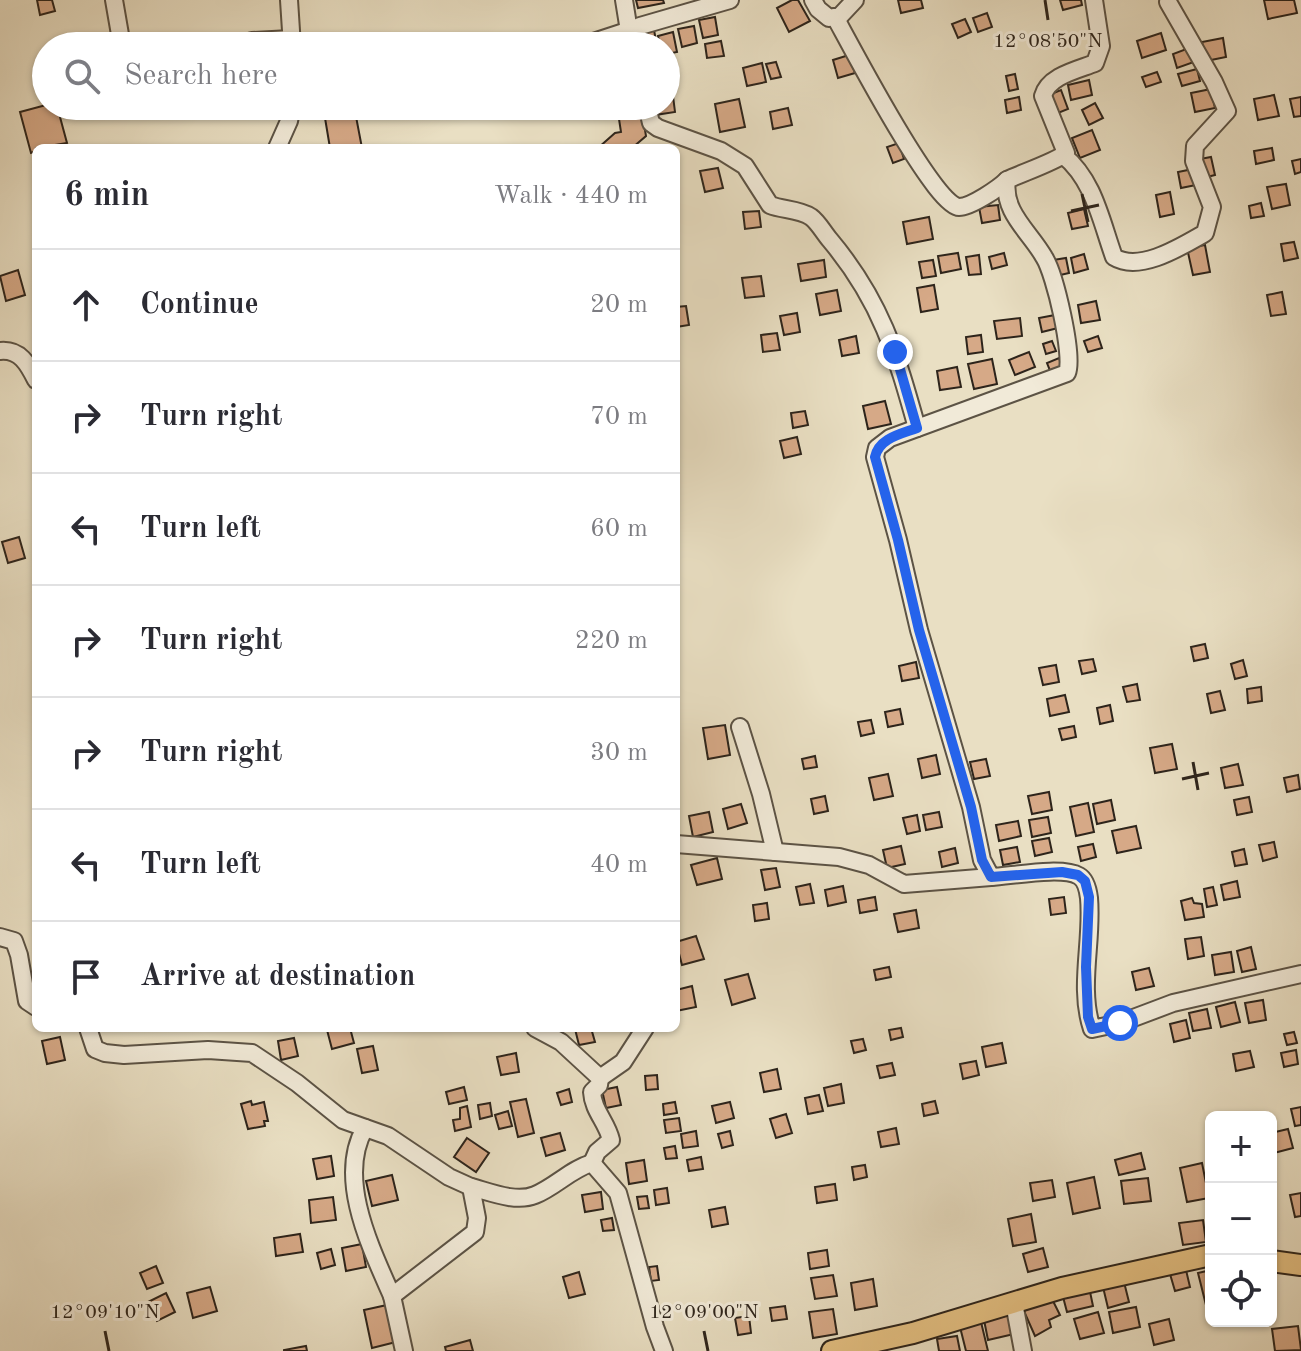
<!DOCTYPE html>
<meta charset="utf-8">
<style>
:root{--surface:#fff;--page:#f2f2f3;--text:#2b2b33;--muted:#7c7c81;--line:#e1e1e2}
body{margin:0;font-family:"Old Standard TT",serif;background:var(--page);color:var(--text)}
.controls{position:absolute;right:24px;bottom:24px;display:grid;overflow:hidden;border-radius:12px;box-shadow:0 2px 6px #0004}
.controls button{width:72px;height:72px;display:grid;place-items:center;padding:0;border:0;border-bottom:2px solid var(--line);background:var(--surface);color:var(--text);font:40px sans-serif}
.stop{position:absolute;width:24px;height:24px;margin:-18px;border:6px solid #2563eb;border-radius:50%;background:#fff}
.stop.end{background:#2563eb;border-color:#fff;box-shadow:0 2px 8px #0008}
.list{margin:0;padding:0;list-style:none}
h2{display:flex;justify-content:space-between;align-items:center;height:104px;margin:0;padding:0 32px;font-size:34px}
h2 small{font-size:26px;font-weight:400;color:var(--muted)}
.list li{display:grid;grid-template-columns:52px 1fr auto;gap:24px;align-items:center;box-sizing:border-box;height:112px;padding:0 32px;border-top:2px solid var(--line)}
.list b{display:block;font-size:30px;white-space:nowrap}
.list em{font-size:26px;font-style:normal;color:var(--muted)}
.icon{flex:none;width:44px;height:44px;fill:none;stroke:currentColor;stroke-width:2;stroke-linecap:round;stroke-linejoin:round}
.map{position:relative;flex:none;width:1301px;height:1351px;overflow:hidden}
.search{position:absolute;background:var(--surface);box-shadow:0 2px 6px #0004;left:32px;top:32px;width:648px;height:88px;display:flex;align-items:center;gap:20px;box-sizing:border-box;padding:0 28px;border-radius:44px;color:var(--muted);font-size:30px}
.panel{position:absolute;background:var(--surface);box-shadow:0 2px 6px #0004;left:32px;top:144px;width:648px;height:888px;border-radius:12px}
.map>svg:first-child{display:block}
</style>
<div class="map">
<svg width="1301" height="1351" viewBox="0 0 1301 1351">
<rect width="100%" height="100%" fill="#e9dfc3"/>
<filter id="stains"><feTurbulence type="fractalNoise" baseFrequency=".0025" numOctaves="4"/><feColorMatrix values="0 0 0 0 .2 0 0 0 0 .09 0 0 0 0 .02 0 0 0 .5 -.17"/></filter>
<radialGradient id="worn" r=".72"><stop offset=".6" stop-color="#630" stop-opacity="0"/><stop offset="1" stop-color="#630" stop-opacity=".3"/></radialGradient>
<g fill="#d6a987" stroke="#2d241b" stroke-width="2">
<polygon points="37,0 52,0 55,11 40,15"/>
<polygon points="636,0 663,0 664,3 638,8"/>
<polygon points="792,0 798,0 810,21 789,32 777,8"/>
<polygon points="898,0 921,0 923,8 901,13"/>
<polygon points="1060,0 1081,0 1082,5 1063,10"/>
<polygon points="1264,0 1294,0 1297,13 1268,19"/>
<polygon points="987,13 992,27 978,32 973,18"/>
<polygon points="715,17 718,35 703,38 699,20"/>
<polygon points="965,19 971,32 958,38 952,24"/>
<polygon points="694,26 697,43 682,47 678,29"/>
<polygon points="654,30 657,46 642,46 640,32"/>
<polygon points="673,32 677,52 666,54 666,46 660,46 658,36"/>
<polygon points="1161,33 1166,50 1142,58 1137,41"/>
<polygon points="1223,38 1226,57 1206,61 1202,42"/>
<polygon points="721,41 724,56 707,58 705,44"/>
<polygon points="1189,48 1194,62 1177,68 1173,54"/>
<polygon points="849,55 855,73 838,78 833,60"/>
<polygon points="776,62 781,77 771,79 766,64"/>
<polygon points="762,63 766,82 747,86 743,68"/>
<polygon points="1197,69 1200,81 1182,86 1178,74"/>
<polygon points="1157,72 1161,82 1146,87 1142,77"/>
<polygon points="1015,74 1018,89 1009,91 1006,76"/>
<polygon points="1089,80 1092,95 1071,100 1068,85"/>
<polygon points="1211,89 1215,108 1195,112 1191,93"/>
<polygon points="1061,90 1068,109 1058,113 1051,94"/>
<polygon points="1274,95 1279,116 1258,120 1254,99"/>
<polygon points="673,96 675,112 655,115 654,106 666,106 666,97"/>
<polygon points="1019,97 1021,110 1007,113 1005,100"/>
<polygon points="1301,97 1301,116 1294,117 1290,99"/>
<polygon points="739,99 745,127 720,132 715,104"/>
<polygon points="1095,103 1103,118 1089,125 1082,110"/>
<polygon points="46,105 57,106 67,143 36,148 36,151 31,153 20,112"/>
<polygon points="323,106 354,106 362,148 330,148"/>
<polygon points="617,106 641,106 646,136 632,148 598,148 615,133 621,132"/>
<polygon points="788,108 792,125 773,129 770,112"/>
<polygon points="1092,130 1100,150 1080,158 1072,138"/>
<polygon points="899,143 904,159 893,163 887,147"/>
<polygon points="1272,148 1274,160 1256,164 1254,151"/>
<polygon points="1211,157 1215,175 1203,178 1200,159"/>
<polygon points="1301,159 1301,172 1295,174 1292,161"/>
<polygon points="718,168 723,188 705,192 700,171"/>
<polygon points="1193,169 1196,185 1181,188 1178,172"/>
<polygon points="1286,184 1290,205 1272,209 1267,187"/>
<polygon points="1170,192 1174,214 1160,217 1156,195"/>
<polygon points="1261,203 1264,216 1251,218 1249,206"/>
<polygon points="998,205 1000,220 982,223 979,207"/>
<polygon points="1084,209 1088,226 1072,229 1068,213"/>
<polygon points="759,211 761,227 745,229 743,212"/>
<polygon points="929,217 933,239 907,244 903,222"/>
<polygon points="1294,242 1298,258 1284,261 1281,244"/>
<polygon points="1205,245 1210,272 1193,275 1187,248"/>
<polygon points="958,253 961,269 941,273 938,256"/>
<polygon points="1004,253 1007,265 992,269 989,257"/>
<polygon points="1084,254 1088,269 1074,273 1071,258"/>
<polygon points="979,255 981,274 969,275 966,257"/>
<polygon points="1066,258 1069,273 1056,276 1053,260"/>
<polygon points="824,260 826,277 801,281 798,264"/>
<polygon points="933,260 936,276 922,278 919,262"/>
<polygon points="18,270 25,295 6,301 0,276"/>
<polygon points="761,276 764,296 745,298 742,278"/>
<polygon points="934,285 938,309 921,312 917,288"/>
<polygon points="837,290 841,311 820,315 816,294"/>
<polygon points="1282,292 1286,314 1271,316 1267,295"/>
<polygon points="1096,301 1100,320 1081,323 1078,305"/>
<polygon points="686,306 689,325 676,327 676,307"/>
<polygon points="797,313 800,332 784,335 780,316"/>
<polygon points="1055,315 1058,328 1042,332 1039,318"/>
<polygon points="1020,318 1022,336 997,339 994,321"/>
<polygon points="777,333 780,350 763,352 761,335"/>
<polygon points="981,335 983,352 968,354 966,337"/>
<polygon points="856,336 859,353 842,356 839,340"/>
<polygon points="1098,336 1102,348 1088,352 1084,341"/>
<polygon points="1052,341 1056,351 1046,354 1043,344"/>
<polygon points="1029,352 1035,367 1015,375 1009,360"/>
<polygon points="1059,358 1063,369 1051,373 1047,363"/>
<polygon points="992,359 997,384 974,389 968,364"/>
<polygon points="957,367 961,387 940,390 937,371"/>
<polygon points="885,401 891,424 868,429 863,406"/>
<polygon points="805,411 808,425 793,428 791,413"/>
<polygon points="797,437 801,454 784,458 780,441"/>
<polygon points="19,537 25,558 8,563 2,542"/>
<polygon points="1205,644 1208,658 1194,661 1191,647"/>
<polygon points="1093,659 1096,671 1082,674 1079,661"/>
<polygon points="1243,660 1247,676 1235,679 1231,664"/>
<polygon points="916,662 919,678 902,681 899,666"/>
<polygon points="1056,665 1059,682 1043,685 1039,668"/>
<polygon points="1137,684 1140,700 1127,702 1123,687"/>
<polygon points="1261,687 1262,701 1248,703 1247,689"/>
<polygon points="1220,691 1225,710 1211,713 1207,694"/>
<polygon points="1065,695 1069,712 1050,716 1047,699"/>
<polygon points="1110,705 1113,721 1100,724 1097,708"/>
<polygon points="900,709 903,724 888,727 885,712"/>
<polygon points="871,720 874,733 861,736 858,722"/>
<polygon points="725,725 730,755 708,759 703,728"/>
<polygon points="1074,726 1076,737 1062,740 1059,729"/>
<polygon points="1172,744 1177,769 1155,773 1150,748"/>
<polygon points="936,755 940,774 922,778 918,759"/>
<polygon points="815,756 817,767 804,769 802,759"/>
<polygon points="986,759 990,776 974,779 970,762"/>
<polygon points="1238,764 1243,785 1225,788 1221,768"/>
<polygon points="888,774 893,796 874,800 869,778"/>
<polygon points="1298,775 1300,789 1287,792 1284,778"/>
<polygon points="1049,792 1052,810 1032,814 1028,796"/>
<polygon points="825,796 828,811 814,814 811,799"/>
<polygon points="1249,797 1252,812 1237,815 1234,800"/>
<polygon points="1111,800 1115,820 1097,824 1093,804"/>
<polygon points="1088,803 1094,832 1076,836 1070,807"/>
<polygon points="741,804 747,823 728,829 723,809"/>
<polygon points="709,812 713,832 693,837 689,816"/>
<polygon points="939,812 942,827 926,830 923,815"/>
<polygon points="917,815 920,831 907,834 903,818"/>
<polygon points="1048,817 1051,833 1032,837 1029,820"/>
<polygon points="1018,821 1021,836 999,841 996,825"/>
<polygon points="1136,826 1141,848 1117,853 1112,831"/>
<polygon points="1049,838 1052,852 1035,856 1032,841"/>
<polygon points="1274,842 1277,857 1263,861 1259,845"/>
<polygon points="1093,844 1096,857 1081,861 1078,847"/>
<polygon points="901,846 905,864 887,868 883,850"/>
<polygon points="1017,847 1020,862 1003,865 1000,850"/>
<polygon points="955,848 958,863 942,867 939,852"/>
<polygon points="1244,849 1247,864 1235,866 1232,852"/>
<polygon points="717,858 722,879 697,885 691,865"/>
<polygon points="776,868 780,887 765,890 761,870"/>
<polygon points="1237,881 1240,897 1224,900 1221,885"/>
<polygon points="810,884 814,903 800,905 796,887"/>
<polygon points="843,886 846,902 828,906 825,890"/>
<polygon points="1213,887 1217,905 1207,907 1204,889"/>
<polygon points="875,897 877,910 860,913 858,900"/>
<polygon points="1064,897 1066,913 1051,915 1049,899"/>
<polygon points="1192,898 1194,903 1202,904 1204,917 1185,920 1181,901"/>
<polygon points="767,903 769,919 755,921 753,905"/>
<polygon points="916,910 919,928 898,932 894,914"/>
<polygon points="696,936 704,959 682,965 676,942"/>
<polygon points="1201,937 1204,956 1188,959 1185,939"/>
<polygon points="1251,947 1256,969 1242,972 1237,951"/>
<polygon points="1231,952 1234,972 1215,975 1212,955"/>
<polygon points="889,967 891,977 876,980 874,970"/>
<polygon points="1149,968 1154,986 1136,990 1132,972"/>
<polygon points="748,974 755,998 732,1005 725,980"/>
<polygon points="692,986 696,1007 676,1011 676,990"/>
<polygon points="1263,1000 1266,1020 1249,1023 1245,1003"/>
<polygon points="1235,1002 1240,1022 1221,1027 1216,1007"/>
<polygon points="1207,1009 1211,1028 1193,1031 1189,1013"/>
<polygon points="1186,1020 1190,1038 1174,1042 1170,1024"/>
<polygon points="333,1028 350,1028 354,1043 332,1049 327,1030"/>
<polygon points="591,1028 595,1042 579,1045 575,1029"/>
<polygon points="901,1028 903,1037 891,1040 889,1030"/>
<polygon points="1294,1032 1297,1043 1287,1045 1284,1034"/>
<polygon points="60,1037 65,1060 47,1064 42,1041"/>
<polygon points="294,1038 298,1056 281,1060 278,1041"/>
<polygon points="863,1039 866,1050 854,1053 851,1041"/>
<polygon points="1002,1043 1006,1063 986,1067 982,1047"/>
<polygon points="373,1046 378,1070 362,1073 357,1049"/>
<polygon points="1296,1050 1298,1064 1284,1067 1281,1053"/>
<polygon points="1250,1051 1254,1067 1236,1071 1233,1054"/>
<polygon points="516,1053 519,1072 501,1075 497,1057"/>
<polygon points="976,1061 979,1075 963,1079 960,1064"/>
<polygon points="892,1063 895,1075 880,1078 877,1066"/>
<polygon points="777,1069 781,1089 764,1092 760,1073"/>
<polygon points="657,1075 658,1089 646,1090 645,1076"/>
<polygon points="841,1084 844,1103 828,1106 824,1088"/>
<polygon points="464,1087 467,1100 449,1104 446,1092"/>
<polygon points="617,1087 621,1105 606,1108 602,1090"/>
<polygon points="569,1089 572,1102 561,1105 557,1093"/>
<polygon points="819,1095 823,1111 808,1114 805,1098"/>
<polygon points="526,1099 534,1133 518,1137 510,1102"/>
<polygon points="251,1101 252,1105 264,1102 268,1121 264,1121 265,1126 248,1129 241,1104"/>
<polygon points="935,1101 938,1113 924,1116 922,1104"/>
<polygon points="675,1102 677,1113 664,1115 663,1104"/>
<polygon points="730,1102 734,1118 716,1123 712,1106"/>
<polygon points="490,1103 492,1116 480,1119 478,1105"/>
<polygon points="467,1106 471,1127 455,1131 453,1120 460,1119 460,1108"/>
<polygon points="1301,1107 1301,1125 1295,1126 1291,1109"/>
<polygon points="508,1111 512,1126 499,1129 495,1115"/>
<polygon points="786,1114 792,1133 776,1138 770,1119"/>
<polygon points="679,1118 681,1131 666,1133 664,1120"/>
<polygon points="896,1128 899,1144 881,1147 878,1132"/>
<polygon points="1288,1129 1293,1148 1274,1153 1271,1133"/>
<polygon points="696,1131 698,1146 683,1148 681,1134"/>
<polygon points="730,1131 733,1145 722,1148 718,1134"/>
<polygon points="560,1133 565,1150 546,1156 541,1138"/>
<polygon points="467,1138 489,1153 476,1172 454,1157"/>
<polygon points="675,1146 677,1158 666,1159 664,1148"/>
<polygon points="1141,1153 1145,1169 1119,1175 1115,1160"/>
<polygon points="331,1156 334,1176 317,1179 313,1159"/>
<polygon points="701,1157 703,1169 689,1171 687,1160"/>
<polygon points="644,1160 647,1181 629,1184 626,1163"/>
<polygon points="1202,1163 1209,1198 1187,1202 1180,1168"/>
<polygon points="865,1165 867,1177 854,1180 852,1167"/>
<polygon points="392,1175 398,1200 372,1206 366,1181"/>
<polygon points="1094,1177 1100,1208 1073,1214 1067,1183"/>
<polygon points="1148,1178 1151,1201 1124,1204 1121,1181"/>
<polygon points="1052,1180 1055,1197 1033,1201 1030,1183"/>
<polygon points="835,1184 837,1200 817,1203 815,1187"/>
<polygon points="667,1188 669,1203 656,1205 654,1190"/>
<polygon points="601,1192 603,1209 585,1212 582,1195"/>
<polygon points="1301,1193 1301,1216 1295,1217 1290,1195"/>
<polygon points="647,1196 649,1208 639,1209 637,1197"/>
<polygon points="333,1197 336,1220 311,1223 309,1200"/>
<polygon points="725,1207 728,1224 712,1227 709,1210"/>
<polygon points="1031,1214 1036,1242 1013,1246 1008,1219"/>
<polygon points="612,1218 614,1230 603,1231 601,1220"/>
<polygon points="1203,1220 1206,1242 1183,1245 1179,1223"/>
<polygon points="300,1234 303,1252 276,1256 274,1238"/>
<polygon points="362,1244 366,1267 346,1271 342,1248"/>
<polygon points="1043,1248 1048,1267 1028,1272 1023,1254"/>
<polygon points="331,1249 335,1265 321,1269 317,1253"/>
<polygon points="827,1250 829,1266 810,1269 808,1253"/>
<polygon points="156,1266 163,1283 147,1289 140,1273"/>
<polygon points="657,1266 659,1280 651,1281 649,1267"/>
<polygon points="1186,1270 1190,1287 1175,1291 1170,1274"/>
<polygon points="1211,1270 1211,1304 1206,1305 1198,1273"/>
<polygon points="579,1272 585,1294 569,1298 563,1277"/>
<polygon points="833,1275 837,1296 815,1299 811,1278"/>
<polygon points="873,1279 877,1306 855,1310 851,1283"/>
<polygon points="1124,1282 1129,1302 1108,1308 1103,1287"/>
<polygon points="210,1287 217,1311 193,1318 187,1293"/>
<polygon points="1089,1287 1093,1306 1067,1312 1062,1293"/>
<polygon points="166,1293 175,1312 157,1321 148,1302"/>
<polygon points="1050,1295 1060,1315 1049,1320 1051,1327 1035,1336 1023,1309"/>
<polygon points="387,1305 396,1342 372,1348 364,1310"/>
<polygon points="785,1306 787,1319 772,1321 770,1308"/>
<polygon points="1136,1307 1140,1327 1113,1333 1109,1312"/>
<polygon points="833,1309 837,1334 813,1338 809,1312"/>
<polygon points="1098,1312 1104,1333 1080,1339 1074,1319"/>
<polygon points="1009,1314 1014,1334 988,1340 984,1320"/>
<polygon points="749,1316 751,1333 738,1335 735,1318"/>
<polygon points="1169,1319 1174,1340 1154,1345 1149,1324"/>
<polygon points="981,1322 988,1351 966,1351 960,1327"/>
<polygon points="1298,1326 1301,1350 1275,1351 1272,1329"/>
<polygon points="957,1336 960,1351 939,1351 937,1339"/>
<polygon points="470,1340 473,1351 446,1351 445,1347"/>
<polygon points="306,1346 307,1351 284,1351 284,1350"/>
</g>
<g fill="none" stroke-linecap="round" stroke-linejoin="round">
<defs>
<g id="minor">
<polyline points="114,0 122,46"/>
<polyline points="289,0 292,46"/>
<polyline points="624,0 629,31"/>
<polyline points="813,0 818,9 829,18 840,16 855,0"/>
<path d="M1094,0L1101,46L1095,63C1077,70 1048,76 1043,96L1066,153C1057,161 1022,173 1007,180C1002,212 1030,232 1044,257C1055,274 1074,356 1067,373L890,438L877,448L875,457L898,540L919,630L971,807L982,860L991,877C1012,876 1062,866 1079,876C1086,880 1088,890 1089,898C1093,941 1078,987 1092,1029L1120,1023L1173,1003L1301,974"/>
<path d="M835,17C850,44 935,207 959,207C971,207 999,188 1007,180"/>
<polyline points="236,46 252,41 290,39"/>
<polyline points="581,46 636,28"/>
<polyline points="638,46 636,28 640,26 730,0"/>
<path d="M647,106L651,123L658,128L721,151L745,166L770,205C782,210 799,209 811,217C818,222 824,233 830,240C881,301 896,353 917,428"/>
<polyline points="277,148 289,121 292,106"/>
<path d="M1063,155C1094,180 1101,221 1114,257C1140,273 1182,246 1205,233L1212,207L1194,161L1195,146L1227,111L1214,82L1168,2"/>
<path d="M0,351C20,349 28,364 36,380"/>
<polyline points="740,727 761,794 775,852"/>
<polyline points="676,844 839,857 869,865 904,884 991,877"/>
<polyline points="0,937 14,941 19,955 27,1001 36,1007"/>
<polyline points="88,1028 95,1049 105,1053 124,1055 208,1050 252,1053 297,1083 343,1120 388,1136 449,1177 471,1187"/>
<path d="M535,1028L561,1042L600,1078L599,1085L592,1092C593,1111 607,1122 611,1140L597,1152L592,1163"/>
<polyline points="600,1078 623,1062 645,1028"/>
<path d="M365,1128C336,1178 371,1248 392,1296"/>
<polyline points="1014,1303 1023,1351"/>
<path d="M404,1351L392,1296L475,1232L477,1218L471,1187C490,1192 516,1203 535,1195C555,1187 571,1169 592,1163L618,1193L655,1327L664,1351"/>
</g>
<g id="major">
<polyline points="1271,1261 1301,1265"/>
<polyline points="832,1351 913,1333 1062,1288 1211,1255"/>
</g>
</defs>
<use href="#minor" stroke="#5c5345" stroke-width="20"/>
<use href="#major" stroke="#2d241b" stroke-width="24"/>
<use href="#minor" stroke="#f1ead8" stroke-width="16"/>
<use href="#major" stroke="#e4c082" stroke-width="20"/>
</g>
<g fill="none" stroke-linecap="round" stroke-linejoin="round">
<path stroke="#2563eb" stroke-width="10" d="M895,352L917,428C901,434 879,438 875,457L898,540L919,630L971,807L982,860L991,877L1062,872L1078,875L1085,881L1089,897L1086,967L1088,1017L1092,1029L1120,1023"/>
</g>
<path fill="none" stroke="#2d241b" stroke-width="3" d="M1045,0L1048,20M1082,194L1088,222M1071,211L1099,205M1193,762L1198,790M1182,779L1209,773M105,1331L109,1351M704,1331L708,1351"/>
<g font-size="20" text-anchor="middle" fill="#2d241b" stroke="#f1ead8" stroke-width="6" stroke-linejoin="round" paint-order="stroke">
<text x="1048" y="47">12°08'50"N</text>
<text x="105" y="1318">12°09'10"N</text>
<text x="704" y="1318">12°09'00"N</text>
</g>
<rect width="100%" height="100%" filter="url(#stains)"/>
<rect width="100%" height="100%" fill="url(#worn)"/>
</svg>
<div class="controls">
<button>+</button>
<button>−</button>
<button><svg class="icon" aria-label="locate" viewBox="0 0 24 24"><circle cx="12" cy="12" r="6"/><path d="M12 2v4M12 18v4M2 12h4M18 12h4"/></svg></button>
</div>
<div class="stop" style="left:1120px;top:1023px"></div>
<div class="stop end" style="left:895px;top:352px"></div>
<div class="search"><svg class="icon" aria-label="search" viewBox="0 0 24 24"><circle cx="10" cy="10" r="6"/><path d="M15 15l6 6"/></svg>Search here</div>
<section class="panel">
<h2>6 min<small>Walk · 440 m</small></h2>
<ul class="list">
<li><svg class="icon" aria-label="ahead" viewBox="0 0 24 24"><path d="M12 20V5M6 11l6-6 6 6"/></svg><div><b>Continue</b></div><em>20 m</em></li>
<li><svg class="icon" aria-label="right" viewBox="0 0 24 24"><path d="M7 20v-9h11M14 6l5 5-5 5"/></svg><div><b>Turn right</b></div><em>70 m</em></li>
<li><svg class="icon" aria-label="left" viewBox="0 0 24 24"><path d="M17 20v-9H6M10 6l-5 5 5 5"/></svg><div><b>Turn left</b></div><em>60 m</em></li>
<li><svg class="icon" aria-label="right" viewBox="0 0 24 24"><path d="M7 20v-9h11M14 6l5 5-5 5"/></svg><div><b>Turn right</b></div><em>220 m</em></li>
<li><svg class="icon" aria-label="right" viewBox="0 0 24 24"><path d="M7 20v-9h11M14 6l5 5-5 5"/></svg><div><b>Turn right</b></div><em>30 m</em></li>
<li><svg class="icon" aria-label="left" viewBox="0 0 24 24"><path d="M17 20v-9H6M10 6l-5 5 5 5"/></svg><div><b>Turn left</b></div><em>40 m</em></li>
<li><svg class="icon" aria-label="arrive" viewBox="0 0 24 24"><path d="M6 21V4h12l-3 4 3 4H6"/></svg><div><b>Arrive at destination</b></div></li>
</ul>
</section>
</div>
